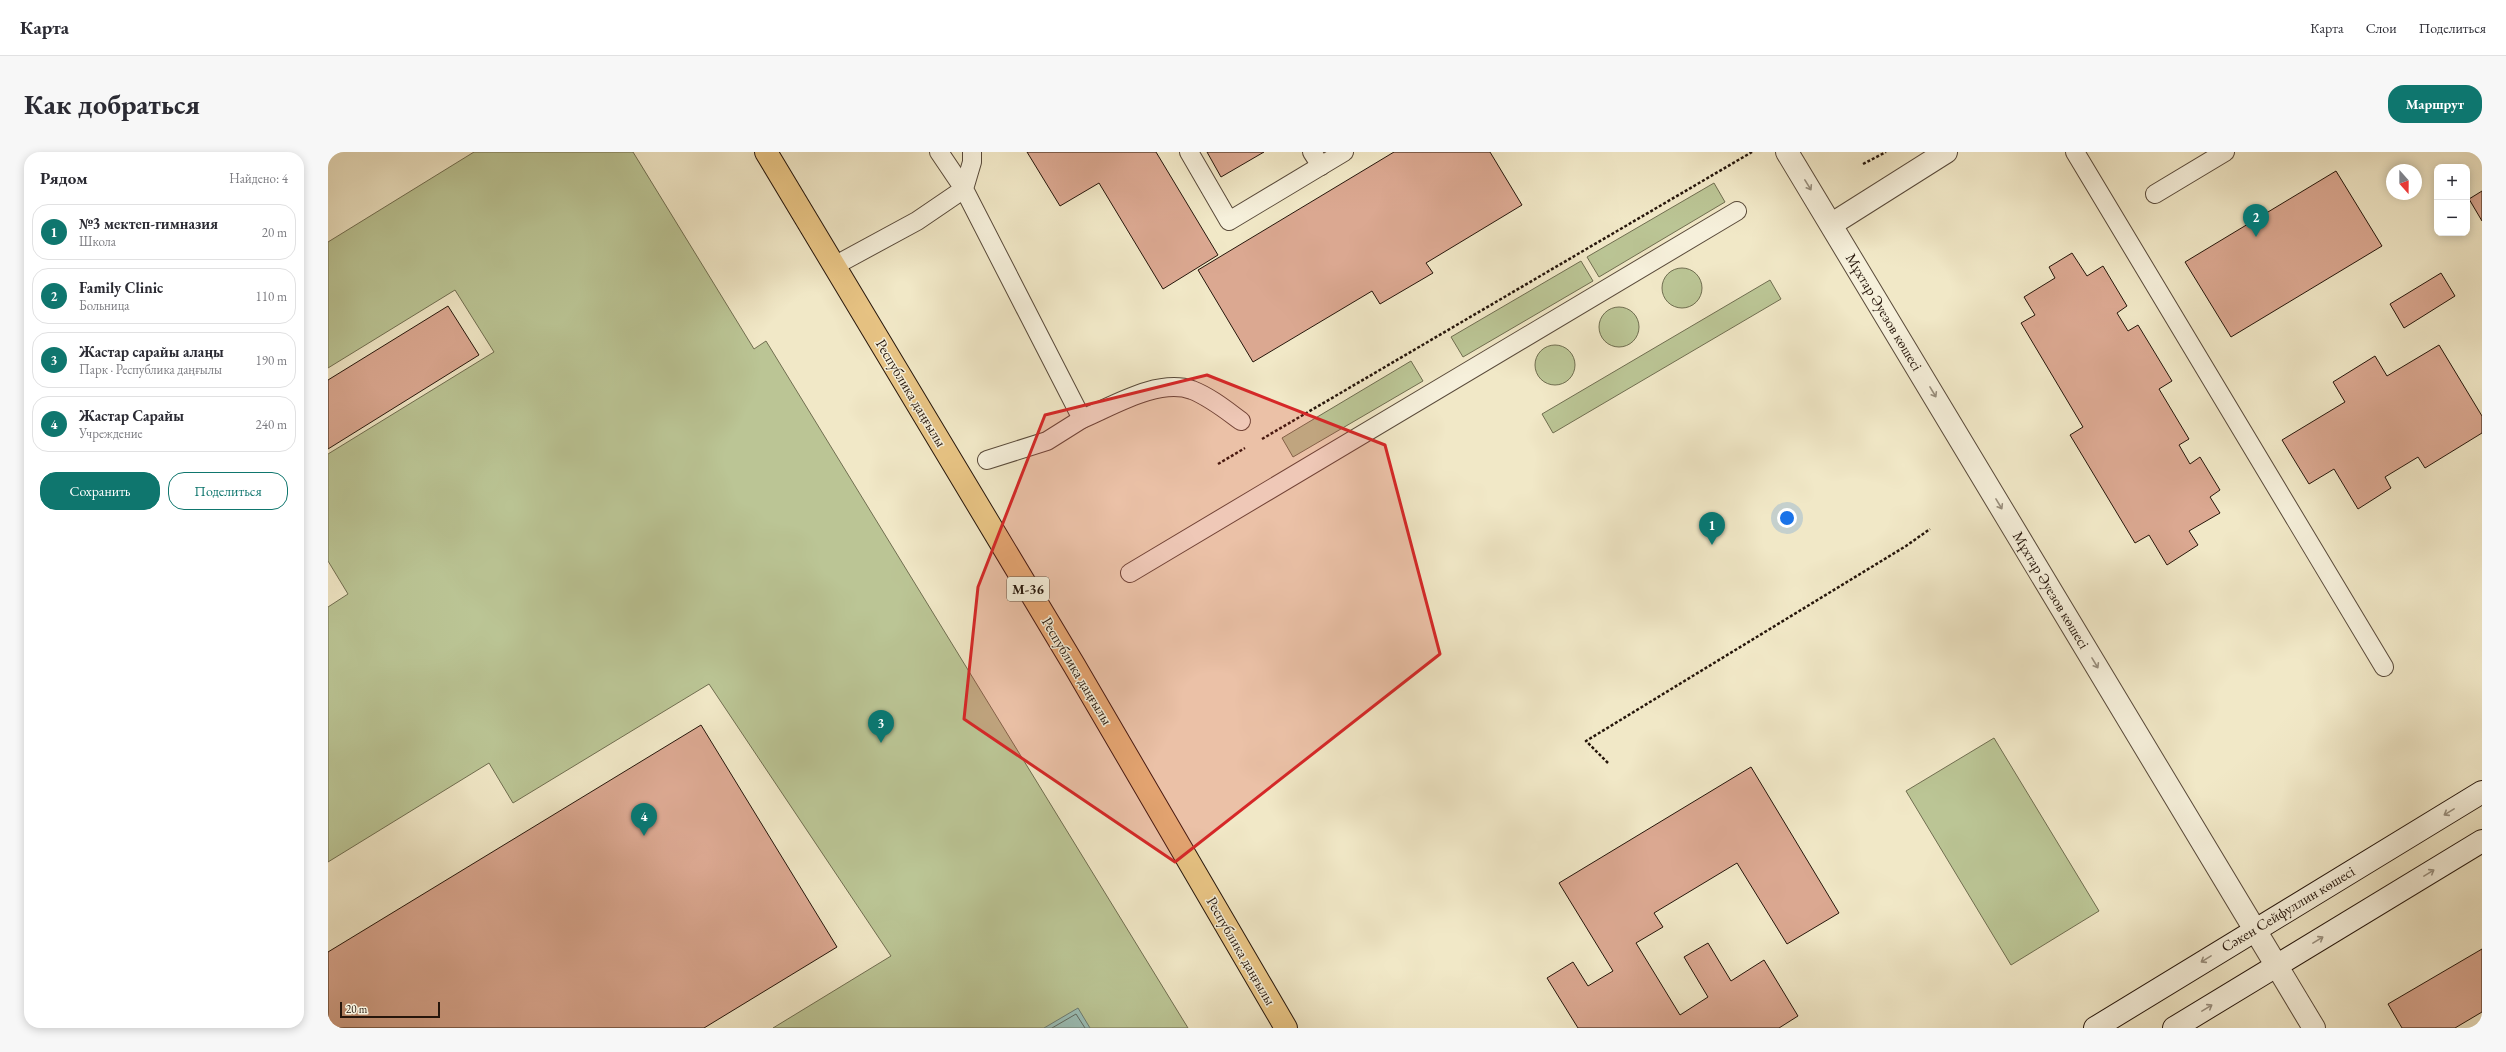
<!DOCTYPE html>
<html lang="ru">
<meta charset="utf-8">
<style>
:root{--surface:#fff;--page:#f7f7f7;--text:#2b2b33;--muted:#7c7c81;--line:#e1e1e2;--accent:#0f766e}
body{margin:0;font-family:"EB Garamond",serif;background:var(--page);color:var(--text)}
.controls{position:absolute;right:12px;top:12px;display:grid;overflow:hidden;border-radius:8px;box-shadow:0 2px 10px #0003}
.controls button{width:36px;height:36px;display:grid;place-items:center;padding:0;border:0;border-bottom:1px solid var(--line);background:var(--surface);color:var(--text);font:20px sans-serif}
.compass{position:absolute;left:2058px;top:12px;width:36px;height:36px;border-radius:50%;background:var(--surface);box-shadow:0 2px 10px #0003;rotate:159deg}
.scale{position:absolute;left:12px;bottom:10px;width:100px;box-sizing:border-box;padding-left:4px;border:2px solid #26160b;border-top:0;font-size:11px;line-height:14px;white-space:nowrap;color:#26160b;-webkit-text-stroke:3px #f6f0db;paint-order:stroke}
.you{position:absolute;left:1459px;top:366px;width:14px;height:14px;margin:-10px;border:3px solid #fff;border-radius:50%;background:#1a73e8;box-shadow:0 0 0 6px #1a73e833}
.badge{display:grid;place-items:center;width:26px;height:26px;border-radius:50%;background:var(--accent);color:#fff;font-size:13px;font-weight:700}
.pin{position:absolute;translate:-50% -33px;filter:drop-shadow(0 1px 2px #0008)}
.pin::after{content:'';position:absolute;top:21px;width:14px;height:12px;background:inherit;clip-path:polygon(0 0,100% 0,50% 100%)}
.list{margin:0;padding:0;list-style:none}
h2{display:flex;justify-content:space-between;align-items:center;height:52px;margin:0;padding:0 16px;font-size:17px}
h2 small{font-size:13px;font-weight:400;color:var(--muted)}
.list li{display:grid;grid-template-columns:26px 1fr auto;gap:12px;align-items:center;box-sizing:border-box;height:56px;margin:0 8px 8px;padding:0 8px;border:1px solid var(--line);border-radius:16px}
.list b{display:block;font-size:15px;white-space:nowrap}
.list p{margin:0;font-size:13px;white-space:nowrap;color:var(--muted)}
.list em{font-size:13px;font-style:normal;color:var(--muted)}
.actions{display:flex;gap:8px;padding:12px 16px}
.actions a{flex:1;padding:9px 0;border:1px solid var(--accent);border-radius:16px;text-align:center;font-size:14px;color:var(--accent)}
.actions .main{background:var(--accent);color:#fff}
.map{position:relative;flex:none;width:2154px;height:876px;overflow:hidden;border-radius:16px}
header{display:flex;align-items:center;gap:24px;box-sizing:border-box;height:56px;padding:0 20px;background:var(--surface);border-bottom:1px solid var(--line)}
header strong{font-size:19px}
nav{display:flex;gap:22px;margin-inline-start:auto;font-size:14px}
.intro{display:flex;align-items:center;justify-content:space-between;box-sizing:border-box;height:96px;padding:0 24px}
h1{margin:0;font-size:28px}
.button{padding:10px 18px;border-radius:16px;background:var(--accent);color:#fff;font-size:14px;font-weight:700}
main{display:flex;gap:24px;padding:0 24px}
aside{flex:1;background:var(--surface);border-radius:16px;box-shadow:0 2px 10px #0003}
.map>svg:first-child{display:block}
</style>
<header>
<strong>Карта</strong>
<nav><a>Карта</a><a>Слои</a><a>Поделиться</a></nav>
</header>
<div class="intro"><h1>Как добраться</h1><a class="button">Маршрут</a></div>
<main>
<aside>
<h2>Рядом<small>Найдено: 4</small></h2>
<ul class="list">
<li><span class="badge">1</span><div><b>№3 мектеп-гимназия</b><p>Школа</p></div><em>20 m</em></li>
<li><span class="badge">2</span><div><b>Family Clinic</b><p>Больница</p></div><em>110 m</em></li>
<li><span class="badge">3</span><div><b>Жастар сарайы алаңы</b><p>Парк · Республика даңғылы</p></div><em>190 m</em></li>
<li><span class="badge">4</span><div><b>Жастар Сарайы</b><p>Учреждение</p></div><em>240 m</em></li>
</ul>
<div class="actions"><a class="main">Сохранить</a><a>Поделиться</a></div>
</aside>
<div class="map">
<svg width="2154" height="876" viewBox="0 0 2154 876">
<rect width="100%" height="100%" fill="#f1e8c7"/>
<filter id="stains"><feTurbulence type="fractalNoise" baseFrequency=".005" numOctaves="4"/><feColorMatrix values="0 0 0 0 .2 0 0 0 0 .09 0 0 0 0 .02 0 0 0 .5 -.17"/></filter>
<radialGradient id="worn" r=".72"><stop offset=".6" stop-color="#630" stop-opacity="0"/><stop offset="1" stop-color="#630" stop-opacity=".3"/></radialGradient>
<g fill="#bbc595" stroke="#706e50">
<polygon points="146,0 305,0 426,197 438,189 860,876 445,876 563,804 381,532 185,651 161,611 0,710 0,455 20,442 0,409 0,302 166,200 127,138 0,216 0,90"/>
<polygon points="1386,31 1397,50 1271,125 1259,105"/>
<polygon points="1253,109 1265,129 1135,205 1123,185"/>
<circle cx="1354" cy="136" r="20"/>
<polygon points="1442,128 1453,147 1225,281 1214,262"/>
<circle cx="1291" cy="175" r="20"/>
<circle cx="1227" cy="213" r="20"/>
<polygon points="1083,209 1095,229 965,305 954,286"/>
<polygon points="1666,586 1771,759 1683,813 1578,639"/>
</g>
<polygon fill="#9bc0b9" stroke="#6c7c73" points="750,856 762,876 716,876"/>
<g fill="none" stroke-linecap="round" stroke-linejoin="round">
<polyline stroke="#606b62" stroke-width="1" points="724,876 748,862 757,876"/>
</g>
<g fill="#dba891" stroke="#26160b">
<polygon points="699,0 828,0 890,103 835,137 771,31 732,54"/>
<polygon points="879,0 936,0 893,25"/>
<polygon points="1066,0 1162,0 1194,53 1098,111 1105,121 1052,152 1044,139 925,210 870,118"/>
<polygon points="2008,19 2054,94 1903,185 1857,110"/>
<polygon points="2154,39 2154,69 2141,47"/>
<polygon points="1744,101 1759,124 1775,114 1799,154 1789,161 1800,179 1810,173 1844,229 1831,237 1861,287 1851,293 1862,312 1872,305 1892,338 1882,345 1892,361 1861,379 1870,393 1839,413 1821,383 1807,391 1742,283 1755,275 1693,171 1707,163 1696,145 1727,126 1721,115"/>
<polygon points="2113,121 2127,144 2076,176 2062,152"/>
<polygon points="120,154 151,203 0,297 0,228"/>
<polygon points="2111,193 2154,264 2154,281 2097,316 2090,305 2057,325 2063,336 2030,357 2006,317 1981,332 1954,288 2017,250 2005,230 2047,204 2059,224"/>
<polygon points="373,573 509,795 376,876 0,876 0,800"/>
<polygon points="1423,615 1511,761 1459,792 1409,711 1326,761 1335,775 1308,791 1352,863 1380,845 1356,805 1380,791 1403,829 1436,808 1470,864 1451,876 1250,876 1219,826 1245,810 1260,834 1285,819 1231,731"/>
<polygon points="2154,797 2154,860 2127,876 2074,876 2060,852"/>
</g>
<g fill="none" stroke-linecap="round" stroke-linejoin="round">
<defs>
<g id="service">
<polyline points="644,0 644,10 636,37 754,267 719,289 659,308"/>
<polyline points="861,0 901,69 1016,0"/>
<polyline points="984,0 993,14"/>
<polyline points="1747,0 2056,515"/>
<polyline points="1827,42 1897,0"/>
<polyline points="506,114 589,69 636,37 611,0"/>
<path d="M754,267C785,254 830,226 864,238C882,245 898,258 913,269"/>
<polyline points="802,421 1409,59"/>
</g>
<polyline id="minor" points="1504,72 1618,0"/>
<polyline id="tertiary" points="1459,0 1986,876"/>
<g id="secondary">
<polyline points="1767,876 2154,640"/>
<polyline points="1846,876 2154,689"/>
</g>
<polyline id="primary" points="438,0 746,513 958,876"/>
</defs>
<use href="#service" stroke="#594a3a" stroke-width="20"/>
<use href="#minor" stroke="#594a3a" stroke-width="24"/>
<use href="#tertiary" stroke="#594a3a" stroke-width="24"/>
<use href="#secondary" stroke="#26160b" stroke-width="24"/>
<use href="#primary" stroke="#26160b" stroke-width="24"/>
<g stroke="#26160b" stroke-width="2.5" stroke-dasharray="3 2" stroke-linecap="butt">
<polyline points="1535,12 1558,0"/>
<polyline points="934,287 1424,0"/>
<polyline points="890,312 917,296"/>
<polyline points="1280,611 1258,589 1578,394 1602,377"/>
</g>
<use href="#service" stroke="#f6f0db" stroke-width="18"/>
<use href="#minor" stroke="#f6f0db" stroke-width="22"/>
<use href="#tertiary" stroke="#f6f0db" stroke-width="22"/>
<use href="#secondary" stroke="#f6f0db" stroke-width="22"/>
<use href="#primary" stroke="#e8c484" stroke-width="22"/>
</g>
<defs><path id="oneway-shaft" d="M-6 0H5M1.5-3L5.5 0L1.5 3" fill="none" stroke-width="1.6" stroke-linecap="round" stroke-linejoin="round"/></defs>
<g stroke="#988e7d">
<use href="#oneway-shaft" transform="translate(1480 33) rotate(58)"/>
<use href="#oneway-shaft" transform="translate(1605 240) rotate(59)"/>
<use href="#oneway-shaft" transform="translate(1671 352) rotate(59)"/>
<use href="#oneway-shaft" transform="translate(1767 511) rotate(59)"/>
<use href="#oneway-shaft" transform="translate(2121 660) rotate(149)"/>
<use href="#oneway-shaft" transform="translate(2101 721) rotate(-31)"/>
<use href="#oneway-shaft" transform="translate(1990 788) rotate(-31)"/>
<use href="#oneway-shaft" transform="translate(1878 807) rotate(148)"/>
<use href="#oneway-shaft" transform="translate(1879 856) rotate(-31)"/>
</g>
<path fill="#d62828" fill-opacity="0.2" stroke="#d62828" stroke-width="3" stroke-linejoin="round" d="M879,223L1057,293L1112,502L847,710L636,567L650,435L717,263Z"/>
<g text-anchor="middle" stroke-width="3" stroke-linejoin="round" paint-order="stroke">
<rect fill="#f6f0db" stroke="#645749" stroke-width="1" x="679" y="425" width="42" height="24" rx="3"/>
<g font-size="14" font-weight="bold" fill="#26160b">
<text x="700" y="442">M-36</text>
</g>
<g font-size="15" fill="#26160b" stroke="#f6f0db">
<text transform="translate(1556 160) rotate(59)" y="5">Мұхтар Әуезов көшесі</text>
<text transform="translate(583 241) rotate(59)" y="5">Республика даңғылы</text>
<text transform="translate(1723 438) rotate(59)" y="5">Мұхтар Әуезов көшесі</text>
<text transform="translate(749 519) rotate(59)" y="5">Республика даңғылы</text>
<text transform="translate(1960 757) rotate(-31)" y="5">Сәкен Сейфуллин көшесі</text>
<text transform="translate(913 799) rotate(60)" y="5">Республика даңғылы</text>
</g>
</g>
<rect width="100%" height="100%" filter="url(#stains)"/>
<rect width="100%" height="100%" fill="url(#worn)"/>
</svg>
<div class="controls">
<button>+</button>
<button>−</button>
</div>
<svg class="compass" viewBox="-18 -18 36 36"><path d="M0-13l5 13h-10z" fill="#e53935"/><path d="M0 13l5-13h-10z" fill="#7c7c81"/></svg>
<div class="scale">20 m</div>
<div class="you"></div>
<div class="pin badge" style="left:1384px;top:393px">1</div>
<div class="pin badge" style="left:1928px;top:85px">2</div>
<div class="pin badge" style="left:553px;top:591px">3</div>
<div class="pin badge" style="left:316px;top:684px">4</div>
</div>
</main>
